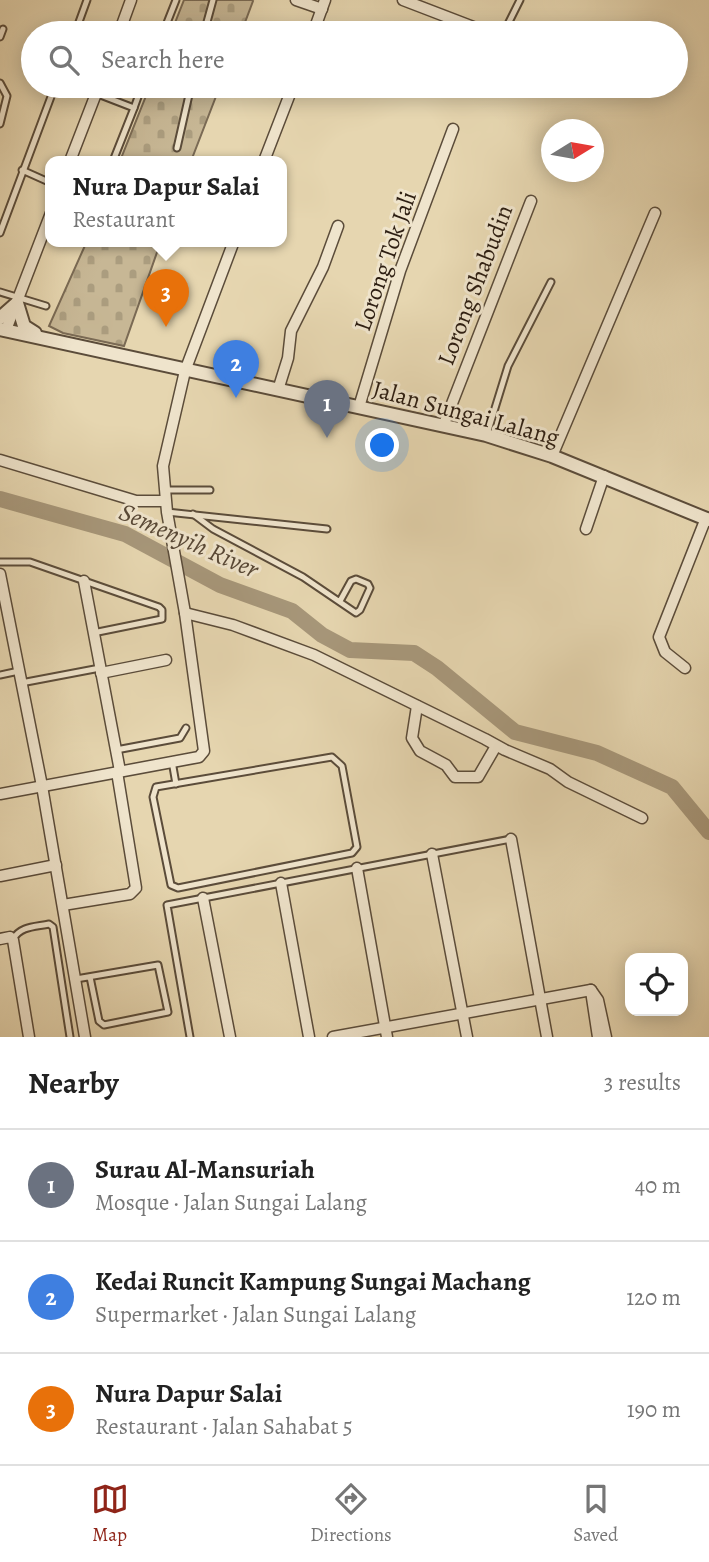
<!DOCTYPE html>
<meta charset="utf-8">
<style>
:root{--surface:#fff;--page:#f2f2f2;--text:#222;--muted:#767676;--line:#e0e0e0;--accent:#8f2418}
body{margin:0;font-family:Alegreya,serif;background:var(--page);color:var(--text)}
.controls{position:absolute;right:21px;bottom:21px;display:grid;overflow:hidden;border-radius:14px;box-shadow:0 4px 18px #0003}
.controls button{width:63px;height:63px;display:grid;place-items:center;padding:0;border:0;border-bottom:2px solid var(--line);background:var(--surface);color:var(--text);font:35px sans-serif}
.compass{position:absolute;left:541px;top:119px;width:63px;height:63px;border-radius:50%;background:var(--surface);box-shadow:0 4px 18px #0003;rotate:79deg}
.you{position:absolute;left:383px;top:446px;width:24px;height:24px;margin:-18px;border:5px solid #fff;border-radius:50%;background:#1a73e8;box-shadow:0 0 0 10px #1a73e833}
.badge{display:grid;place-items:center;width:46px;height:46px;border-radius:50%;background:var(--accent);color:#fff;font-size:23px;font-weight:700}
.pin{position:absolute;translate:-50% -58px;filter:drop-shadow(0 2px 4px #0008)}
.pin::after{content:'';position:absolute;top:37px;width:24px;height:21px;background:inherit;clip-path:polygon(0 0,100% 0,50% 100%)}
.popup{position:absolute;left:45px;top:156px;width:242px;height:91px;box-sizing:border-box;display:grid;place-content:center;border-radius:14px;background:var(--surface);filter:drop-shadow(0 2px 5px #0005);font-size:23px;white-space:nowrap;color:var(--muted)}
.popup b{font-size:26px;color:var(--text)}
.popup::after{content:'';position:absolute;left:50%;top:100%;margin-left:-14px;border:14px solid transparent;border-top-color:var(--surface)}
.list{margin:0;padding:0;list-style:none}
h2{display:flex;justify-content:space-between;align-items:center;height:91px;margin:0;padding:0 28px;font-size:30px}
h2 small{font-size:23px;font-weight:400;color:var(--muted)}
.list li{display:grid;grid-template-columns:46px 1fr auto;gap:21px;align-items:center;box-sizing:border-box;height:112px;padding:0 28px;border-top:2px solid var(--line)}
.list b{display:block;font-size:26px;white-space:nowrap}
.list p{margin:0;font-size:23px;white-space:nowrap;color:var(--muted)}
.list em{font-size:23px;font-style:normal;color:var(--muted)}
.icon{flex:none;width:38px;height:38px;fill:none;stroke:currentColor;stroke-width:2;stroke-linecap:round;stroke-linejoin:round}
.map{position:relative;flex:none;width:709px;height:1037px;overflow:hidden}
.search{position:absolute;background:var(--surface);box-shadow:0 4px 18px #0003;left:21px;right:21px;top:21px;height:77px;display:flex;align-items:center;gap:18px;box-sizing:border-box;padding:0 24px;border-radius:38px;color:var(--muted);font-size:26px}
.sheet{height:427px;background:var(--surface)}
nav{display:flex;justify-content:space-around;align-items:center;box-sizing:border-box;height:98px;border-top:2px solid var(--line);background:var(--surface);font-size:19px;color:var(--muted)}
nav a{display:grid;justify-items:center;gap:4px}
nav .on{color:var(--accent)}
.map>svg:first-child{display:block}
</style>
<div class="map">
<svg width="709" height="1037" viewBox="0 0 709 1037">
<defs>
<pattern id="cemetery-stones" width="16" height="16" patternUnits="userSpaceOnUse" patternTransform="scale(1.75)"><rect width="16" height="16" fill="#c7b795"/><path d="M2 7V4a2 2 0 0 1 4 0v3zM10 15v-3a2 2 0 0 1 4 0v3z" fill="#ab9d7f"/></pattern>
</defs>
<rect width="100%" height="100%" fill="#e6d6b0"/>
<filter id="stains"><feTurbulence type="fractalNoise" baseFrequency=".00286" numOctaves="4"/><feColorMatrix values="0 0 0 0 .2 0 0 0 0 .09 0 0 0 0 .02 0 0 0 .5 -.17"/></filter>
<radialGradient id="worn" r=".72"><stop offset=".6" stop-color="#630" stop-opacity="0"/><stop offset="1" stop-color="#630" stop-opacity=".3"/></radialGradient>
<g fill="url(#cemetery-stones)" stroke="#7a6a54" stroke-width="2">
<polygon points="184,0 252,0 253,1 241,33 171,33"/>
<polygon points="150,86 220,86 191,161 120,161"/>
<polygon points="87,241 161,241 124,346 63,333 49,326"/>
</g>
<g fill="none" stroke-linecap="round" stroke-linejoin="round">
<polyline stroke="#a7977a" stroke-width="16" points="0,499 125,534 220,585 292,611 322,635 350,650 414,653 437,668 515,732 597,753 672,787 709,832"/>
<defs>
<g id="service">
<polyline points="75,33 87,0"/>
<polyline points="163,33 176,0"/>
<polyline points="204,33 213,0"/>
<polyline points="496,33 500,33 508,24 520,0"/>
<polyline points="0,37 3,29"/>
<polyline points="0,83 7,96 0,124"/>
<polyline points="77,86 134,108 113,161"/>
<polyline points="134,108 142,86"/>
<polyline points="177,148 191,86"/>
<polyline points="22,170 51,183"/>
<polyline points="0,233 55,86"/>
<polyline points="0,292 46,306"/>
<polyline points="487,434 508,366 551,282"/>
<polyline points="164,490 210,490"/>
<polyline points="167,512 327,529"/>
<polyline points="193,514 213,529 303,577 356,613 360,610 370,588 368,584 356,579 351,581 340,601"/>
<polyline points="0,562 30,562 159,607 162,610 162,619 93,633"/>
<polyline points="0,675 19,671"/>
<polyline points="21,683 100,668"/>
<polyline points="116,750 180,738 186,728"/>
<polygon points="332,757 342,766 357,847 352,853 178,888 171,885 153,797 156,787"/>
<polyline points="172,761 176,784"/>
<path d="M13,939C21,926 34,927 49,924L53,927L70,1037"/>
<polyline points="76,979 158,965 168,1012 104,1025 99,1021 90,977"/>
<polyline points="190,1037 167,905 511,839"/>
</g>
<g id="minor">
<polyline points="296,0 322,9"/>
<polyline points="403,0 489,33"/>
<polyline points="119,33 131,0"/>
<polyline points="313,33 325,0"/>
<polyline points="70,161 99,86"/>
<polyline points="264,161 293,86"/>
<polyline points="6,330 51,213"/>
<polyline points="278,390 288,358 291,331 323,267 338,226"/>
<polyline points="359,407 400,271 453,129"/>
<polyline points="444,424 531,201"/>
<polyline points="552,456 655,213"/>
<polyline points="0,460 136,501 165,501"/>
<polyline points="586,529 604,476"/>
<polyline points="0,574 42,786 85,1037"/>
<polyline points="84,581 120,771"/>
<polyline points="185,613 233,625 314,655 485,739 505,750 550,769 568,782 642,818"/>
<polyline points="685,668 665,652 659,637 706,518"/>
<polyline points="101,673 166,660"/>
<polyline points="417,706 412,738 420,751 446,765 455,777 478,777 496,746"/>
<polyline points="0,794 199,757 204,751 185,613 167,512 163,466 185,371 234,241"/>
<polyline points="511,839 547,1037"/>
<polyline points="432,854 467,1037"/>
<polyline points="357,868 387,1037"/>
<polyline points="0,876 56,865"/>
<polyline points="281,883 309,1037"/>
<polyline points="203,898 230,1037"/>
<polyline points="63,905 130,894 136,888 117,772"/>
<polyline points="0,939 10,937 13,940 29,1037"/>
<polyline points="591,990 598,1000 606,1037"/>
<polyline points="591,991 598,1037"/>
<polyline points="333,1037 591,990"/>
</g>
<g id="tertiary">
<polyline points="0,318 17,303 24,326 35,333"/>
<polyline points="0,329 486,435 552,456 709,520"/>
</g>
</defs>
<use href="#service" stroke="#5b4c3a" stroke-width="9"/>
<use href="#minor" stroke="#5b4c3a" stroke-width="13"/>
<use href="#tertiary" stroke="#5b4c3a" stroke-width="16"/>
<use href="#service" stroke="#efe4cc" stroke-width="5"/>
<use href="#minor" stroke="#efe4cc" stroke-width="10"/>
<use href="#tertiary" stroke="#efe4cc" stroke-width="12"/>
</g>
<g text-anchor="middle" stroke-width="6" stroke-linejoin="round" paint-order="stroke">
<g font-size="24" fill="#2d1e12" stroke="#efe4cc">
<text transform="translate(385 261) rotate(-71)" y="8">Lorong Tok Jali</text>
<text transform="translate(475 285) rotate(-69)" y="8">Lorong Shabudin</text>
<text transform="translate(466 413) rotate(15)" y="8">Jalan Sungai Lalang</text>
</g>
<g font-size="26" font-style="italic" fill="#584836" stroke="#efe4cc">
<text transform="translate(189 540) rotate(24)" y="9">Semenyih River</text>
</g>
</g>
<rect width="100%" height="100%" filter="url(#stains)"/>
<rect width="100%" height="100%" fill="url(#worn)"/>
</svg>
<div class="controls">
<button><svg class="icon" aria-label="locate" viewBox="0 0 24 24"><circle cx="12" cy="12" r="6"/><path d="M12 2v4M12 18v4M2 12h4M18 12h4"/></svg></button>
</div>
<svg class="compass" viewBox="-18 -18 36 36"><path d="M0-13l5 13h-10z" fill="#e53935"/><path d="M0 13l5-13h-10z" fill="#767676"/></svg>
<div class="you"></div>
<div class="pin badge" style="left:327px;top:438px;background:#6b7280">1</div>
<div class="pin badge" style="left:236px;top:398px;background:#3f7fe0">2</div>
<div class="pin badge" style="left:166px;top:327px;background:#e8710a">3</div>
<div class="popup"><b>Nura Dapur Salai</b>Restaurant</div>
<div class="search"><svg class="icon" aria-label="search" viewBox="0 0 24 24"><circle cx="10" cy="10" r="6"/><path d="M15 15l6 6"/></svg>Search here</div>
</div>
<section class="sheet">
<h2>Nearby<small>3 results</small></h2>
<ul class="list">
<li><span class="badge" style="background:#6b7280">1</span><div><b>Surau Al-Mansuriah</b><p>Mosque · Jalan Sungai Lalang</p></div><em>40 m</em></li>
<li><span class="badge" style="background:#3f7fe0">2</span><div><b>Kedai Runcit Kampung Sungai Machang</b><p>Supermarket · Jalan Sungai Lalang</p></div><em>120 m</em></li>
<li><span class="badge" style="background:#e8710a">3</span><div><b>Nura Dapur Salai</b><p>Restaurant · Jalan Sahabat 5</p></div><em>190 m</em></li>
</ul>
</section>
<nav>
<a class="on"><svg class="icon" aria-label="map" viewBox="0 0 24 24"><path d="M3 6l6-2 6 2 6-2v14l-6 2-6-2-6 2zM9 4v14M15 6v14"/></svg>Map</a>
<a><svg class="icon" aria-label="directions" viewBox="0 0 24 24"><path d="M12 3l9 9-9 9-9-9zM9 14v-3h6M13 9l2 2-2 2"/></svg>Directions</a>
<a><svg class="icon" aria-label="saved" viewBox="0 0 24 24"><path d="M7 4h10v16l-5-4-5 4z"/></svg>Saved</a>
</nav>
